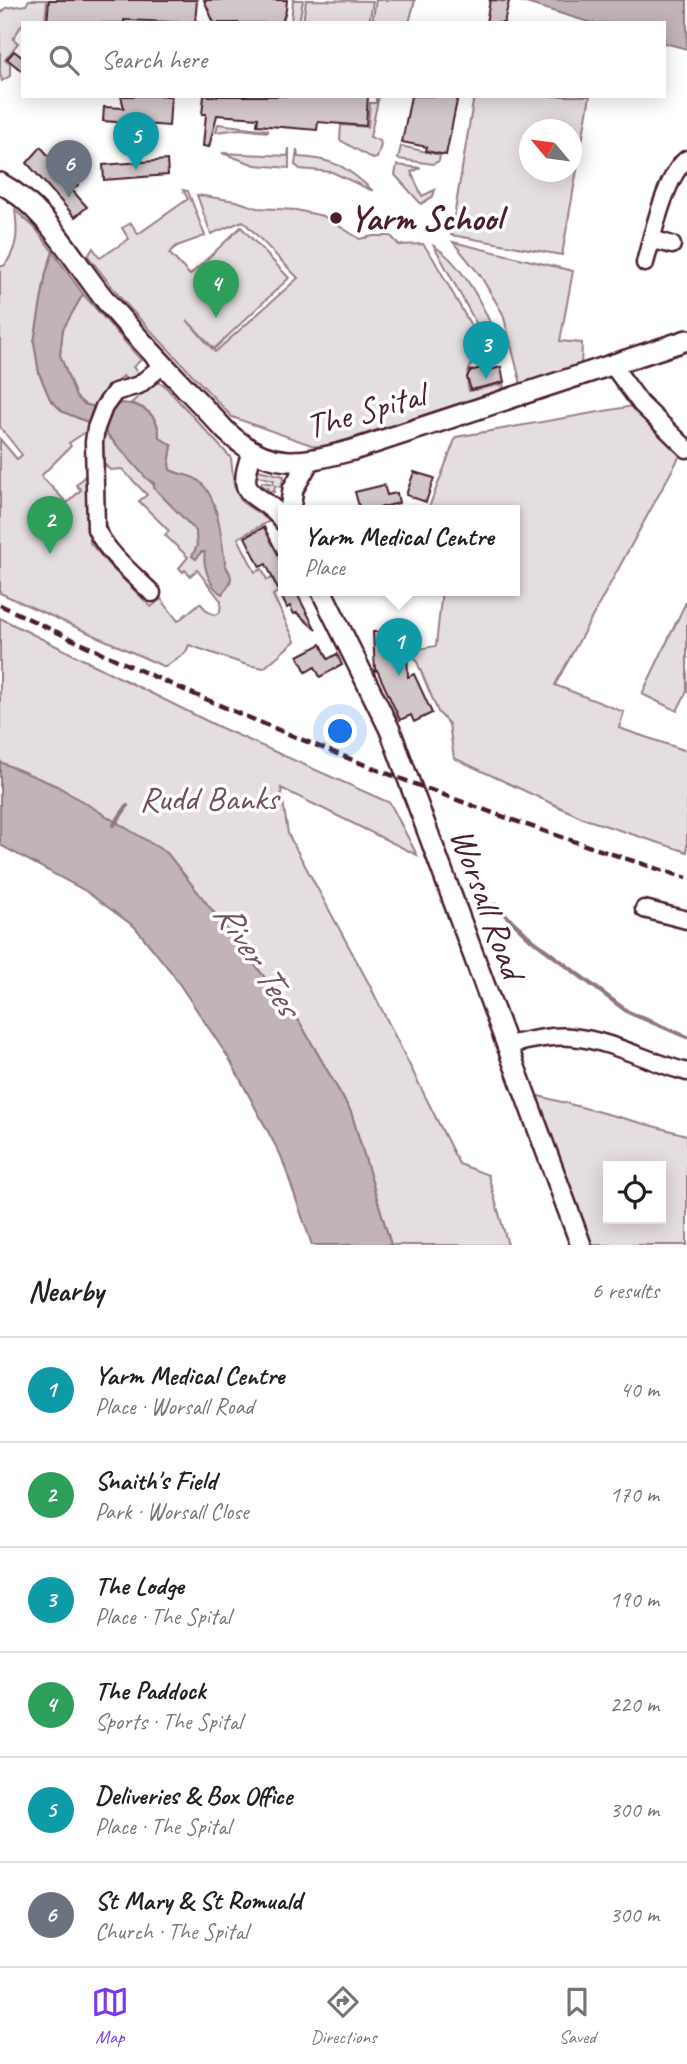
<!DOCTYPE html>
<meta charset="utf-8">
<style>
:root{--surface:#fff;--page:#f2f2f2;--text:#222;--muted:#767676;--line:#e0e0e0;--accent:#7c3aed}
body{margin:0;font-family:Caveat,sans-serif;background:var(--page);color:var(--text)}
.controls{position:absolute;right:21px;bottom:21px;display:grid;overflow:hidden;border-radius:0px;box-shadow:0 4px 18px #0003}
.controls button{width:63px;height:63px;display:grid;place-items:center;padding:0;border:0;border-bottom:2px solid var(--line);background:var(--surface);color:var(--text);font:35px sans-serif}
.compass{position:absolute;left:519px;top:119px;width:63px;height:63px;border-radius:50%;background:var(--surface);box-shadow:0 4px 18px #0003;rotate:299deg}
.you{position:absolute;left:341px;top:732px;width:24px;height:24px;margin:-18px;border:5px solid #fff;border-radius:50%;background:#1a73e8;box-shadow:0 0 0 10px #1a73e833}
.badge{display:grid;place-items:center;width:46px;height:46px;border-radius:50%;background:var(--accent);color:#fff;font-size:23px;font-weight:700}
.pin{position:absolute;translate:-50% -58px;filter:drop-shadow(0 2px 4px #0008)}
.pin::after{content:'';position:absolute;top:37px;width:24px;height:21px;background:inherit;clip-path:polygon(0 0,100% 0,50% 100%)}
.popup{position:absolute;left:278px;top:505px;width:242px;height:91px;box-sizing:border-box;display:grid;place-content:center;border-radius:0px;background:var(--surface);filter:drop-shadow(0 2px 5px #0005);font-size:23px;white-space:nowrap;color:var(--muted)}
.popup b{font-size:26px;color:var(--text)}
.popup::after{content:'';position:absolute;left:50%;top:100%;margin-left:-14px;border:14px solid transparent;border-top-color:var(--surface)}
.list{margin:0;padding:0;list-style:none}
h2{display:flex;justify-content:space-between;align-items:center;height:91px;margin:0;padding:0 28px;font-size:30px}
h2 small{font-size:23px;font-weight:400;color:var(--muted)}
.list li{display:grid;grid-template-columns:46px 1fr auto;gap:21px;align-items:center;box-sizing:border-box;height:105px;padding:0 28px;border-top:2px solid var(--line)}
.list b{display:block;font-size:26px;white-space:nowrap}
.list p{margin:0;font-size:23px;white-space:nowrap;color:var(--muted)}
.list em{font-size:23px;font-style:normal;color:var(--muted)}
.icon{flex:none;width:38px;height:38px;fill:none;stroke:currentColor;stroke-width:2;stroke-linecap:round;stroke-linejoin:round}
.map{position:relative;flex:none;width:687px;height:1245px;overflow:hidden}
.search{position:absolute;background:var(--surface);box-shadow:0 4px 18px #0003;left:21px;right:21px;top:21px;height:77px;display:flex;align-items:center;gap:18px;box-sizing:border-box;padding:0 24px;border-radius:0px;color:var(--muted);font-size:26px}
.sheet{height:721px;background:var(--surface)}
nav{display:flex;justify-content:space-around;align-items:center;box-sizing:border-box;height:98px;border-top:2px solid var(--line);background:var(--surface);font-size:19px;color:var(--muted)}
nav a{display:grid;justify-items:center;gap:4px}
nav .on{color:var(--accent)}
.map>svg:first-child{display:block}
</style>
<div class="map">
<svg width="687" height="1245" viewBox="0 0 687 1245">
<rect width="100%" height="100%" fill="#fff"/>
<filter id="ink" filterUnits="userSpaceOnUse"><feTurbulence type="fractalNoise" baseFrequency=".0143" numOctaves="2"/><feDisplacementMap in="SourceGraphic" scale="14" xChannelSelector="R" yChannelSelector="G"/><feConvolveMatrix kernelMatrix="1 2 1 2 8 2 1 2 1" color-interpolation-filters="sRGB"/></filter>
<g filter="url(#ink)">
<g fill="#e5dee0" stroke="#987e86" stroke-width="2" fill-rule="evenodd">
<polygon points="29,0 47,0 45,23 23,23 13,39 18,43 5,60 10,64 10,76 2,81 0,73 0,14 6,8 26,5"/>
<polygon points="293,0 303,0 299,23 291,23"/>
<polygon points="306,0 373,1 369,23 303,23"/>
<polygon points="376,0 415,0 409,23 372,23"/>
<polygon points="376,96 379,96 370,137 380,141 381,145 377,158 373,159 340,140 341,125 368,127 370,103 376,103"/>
<path d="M474,96H590L562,255L451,235ZM530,130H572V172H530Z"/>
<polygon points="218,124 268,130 268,132 240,129 216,132"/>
<polygon points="401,146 440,155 439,161 433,164 398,159"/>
<polygon points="289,148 289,168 255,165 222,153 288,156"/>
<path d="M297,149L298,157C334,159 346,166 373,191L332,172L300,169L295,165Z"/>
<polygon points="397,165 421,168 411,172 422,196 435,190 433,196 421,204 395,175"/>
<path d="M183,190L188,191L205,236L177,246L169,253L190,275L241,227L289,278L214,349L187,320L215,352L298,278L243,221L211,234L197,195L236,201L257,208L296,210L323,216L360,239L373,236H391L399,245L423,244L433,258L488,356L478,352C470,368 464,373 469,391L503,384L504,387L496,392L324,447L314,446L232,417L124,302L88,256L93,248L100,258L129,239L122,228L131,223L138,234L188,199Z"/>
<path d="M15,210L35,228L53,252L46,273L34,342L39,373L50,399L63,412L92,424L90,429L69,443L71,446L41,476L67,503L81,490L76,485L87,474L91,478L90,543L109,565L151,607L161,599L178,621L200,603L208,612L216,615L220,612L221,601L197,570L190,576L185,570L183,572L179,568L188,557L165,535L169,531L139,501L147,495L122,469L110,470L99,458L100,427L196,531L197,546L192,556L196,559L201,552H205C204,567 209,586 222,594L230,573L225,565L218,519L208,494L181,474L170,470L169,464L172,446L159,437C160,419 148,408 131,403L156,382L163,384L231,458L234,486L242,502L270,521L238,538L255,572L262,569L267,580L272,578L279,591L273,595L295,641L264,668L247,665L189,645L186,652L165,667L0,593V439L17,459L22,455L0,427V266H4C18,248 18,232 15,210Z"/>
<polygon points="453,242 573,271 560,341 582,343 581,368 521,384 503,314 480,275"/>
<path d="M434,246C465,265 494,322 501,357L494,356Z"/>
<polygon points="83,294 141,360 133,367 138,373 128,382 123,376 107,391 99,408 84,404 76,397 60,355 63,329"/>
<polygon points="633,406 682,452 555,685 624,712 619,728 687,751 687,852 585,819 454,758 449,724 438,712 412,650 436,646 442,590 514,590 514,510 428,510 456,437"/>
<polygon points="258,470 284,476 281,487 275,486 274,492 268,491 268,488 261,486 262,482 273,484 274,480 257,476"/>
<polygon points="687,600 687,691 677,711 642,694"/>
<polygon points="0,618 217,726 390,803 417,855 281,788 288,834 368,982 459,1164 488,1175 508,1245 391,1245 351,1112 299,1021 167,853 0,762"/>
<path d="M535,1095L687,1135V1245H590ZM608,1166H661V1219H608Z"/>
</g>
<g fill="#c1b3b6" stroke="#91787e" stroke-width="2">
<polygon points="516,0 687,0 687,49 664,43 664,23 592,23"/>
<path d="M53,252L83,294L63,329L60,355L76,397L84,404L108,411L121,403C142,404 159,414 159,437L172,446L169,464L170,470C178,475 188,474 196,479C219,493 221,539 225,562C225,567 230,572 231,577L230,584L222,594C210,588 202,564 205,552H201L196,559L192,556L197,546L196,531L154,488V483L147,479L101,427L63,412L50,399L39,373L34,342L46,273Z"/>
<polygon points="0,762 57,786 167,853 299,1021 351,1112 391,1245 312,1245 281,1156 230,1060 172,973 135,927 84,890 0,845"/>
</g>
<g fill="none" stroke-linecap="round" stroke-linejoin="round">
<g stroke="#91787e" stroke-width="4.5">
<polyline points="114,825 127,806"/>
<polyline points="495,905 531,939 628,1012 687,1037"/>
</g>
</g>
<g fill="#d2c7cb" stroke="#4a1f2b" stroke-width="2">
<polygon points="49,0 197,0 195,23 124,20 124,23 47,23"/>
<polygon points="204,0 287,0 286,10 282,23 214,23"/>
<polygon points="490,0 509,1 504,23 486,23"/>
<polygon points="14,51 23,58 23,72 7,59"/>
<polygon points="121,96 171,96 169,126 103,121 104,107 124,108"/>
<polygon points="204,96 368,96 366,126 318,122 317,130 257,125 258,118 217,115 209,147 203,146 206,114 202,114"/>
<polygon points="411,96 458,96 446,155 426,151 427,147 402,142"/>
<polygon points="41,147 64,174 66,172 78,185 72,190 87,207 75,217 27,163"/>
<polygon points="167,160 168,175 104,180 103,165"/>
<polygon points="501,367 504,382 471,390 467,377 470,371 481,368 482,372"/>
<polygon points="414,472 434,478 426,502 406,495"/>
<polygon points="384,485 387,495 397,493 399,503 379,508 380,510 360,510 355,492"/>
<polygon points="264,527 284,566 284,590 295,590 316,630 297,613 294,614 290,606 287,608 266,564 260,567 245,537"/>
<polygon points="396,631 396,640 404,639 404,651 407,651 408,677 414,674 432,713 414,722 411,715 400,720 377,670 375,671 373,632"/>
<polygon points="321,644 328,659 337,654 342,665 320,677 315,667 306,672 298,656"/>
</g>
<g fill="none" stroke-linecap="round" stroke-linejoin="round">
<defs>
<g id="minor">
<polyline points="652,239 672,245"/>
<path d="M645,263C652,237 666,174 687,159"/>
<polyline points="613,366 641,404 687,449"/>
<path d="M152,593C133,574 108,554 96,529L94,442L96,428L104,407L115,392L139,385L163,365"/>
<polyline points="644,909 687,920"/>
<path d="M507,1045C528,1041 550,1035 572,1037C613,1041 648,1062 687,1072"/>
</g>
<g id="major">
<path d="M0,183C48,209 72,260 106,301C144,346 186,388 226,431C269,472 302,463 353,450L687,340"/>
<path d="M253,451C232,504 260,488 284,521"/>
<polyline points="290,510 293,489 309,461"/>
<polyline points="321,590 390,730 581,1245"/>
</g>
</defs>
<use href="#minor" stroke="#4a1f2b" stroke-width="21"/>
<use href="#major" stroke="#4a1f2b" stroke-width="24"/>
<use href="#minor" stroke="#fff" stroke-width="16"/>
<use href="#major" stroke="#fff" stroke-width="19"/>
<path stroke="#4a1f2b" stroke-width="4.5" stroke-dasharray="10 5" stroke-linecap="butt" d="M0,605C221,712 452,805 687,878"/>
</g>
</g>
<circle fill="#4a1f2b" stroke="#fff" stroke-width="2.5" cx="336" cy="218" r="7"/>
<g text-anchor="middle" stroke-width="7" stroke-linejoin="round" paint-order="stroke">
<g font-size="35" font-weight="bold" fill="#4a1f2b" stroke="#fff" text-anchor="start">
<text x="350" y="230">Yarm School</text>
</g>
<g font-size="35" fill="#4a1f2b" stroke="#fff">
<text transform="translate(365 410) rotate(-16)" y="12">The Spital</text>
<text transform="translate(488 903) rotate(70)" y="12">Worsall Road</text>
</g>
<g font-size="35" fill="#714f58" stroke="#fff">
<text x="209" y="810">Rudd Banks</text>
</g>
<g font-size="37" font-style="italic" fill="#74535c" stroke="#fff">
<text transform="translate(258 958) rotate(57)" y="13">River Tees</text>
</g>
</g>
</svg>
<div class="controls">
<button><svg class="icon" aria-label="locate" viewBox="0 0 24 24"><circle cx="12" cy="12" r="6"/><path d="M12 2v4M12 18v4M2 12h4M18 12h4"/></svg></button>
</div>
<svg class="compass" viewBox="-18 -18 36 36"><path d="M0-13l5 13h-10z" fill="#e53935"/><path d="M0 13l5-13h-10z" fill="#767676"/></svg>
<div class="you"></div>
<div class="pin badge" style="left:399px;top:676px;background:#0f9aa8">1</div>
<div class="popup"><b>Yarm Medical Centre</b>Place</div>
<div class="pin badge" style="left:50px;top:554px;background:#2e9e5b">2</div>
<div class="pin badge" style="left:486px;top:379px;background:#0f9aa8">3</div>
<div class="pin badge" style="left:216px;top:318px;background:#2e9e5b">4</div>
<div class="pin badge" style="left:136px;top:170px;background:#0f9aa8">5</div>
<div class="pin badge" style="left:69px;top:198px;background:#6b7280">6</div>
<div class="search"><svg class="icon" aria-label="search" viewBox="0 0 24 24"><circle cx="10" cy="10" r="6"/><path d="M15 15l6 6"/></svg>Search here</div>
</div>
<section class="sheet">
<h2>Nearby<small>6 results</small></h2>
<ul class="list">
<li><span class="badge" style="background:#0f9aa8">1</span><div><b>Yarm Medical Centre</b><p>Place · Worsall Road</p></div><em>40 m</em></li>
<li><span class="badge" style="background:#2e9e5b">2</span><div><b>Snaith's Field</b><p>Park · Worsall Close</p></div><em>170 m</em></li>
<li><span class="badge" style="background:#0f9aa8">3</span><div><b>The Lodge</b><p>Place · The Spital</p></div><em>190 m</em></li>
<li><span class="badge" style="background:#2e9e5b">4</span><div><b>The Paddock</b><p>Sports · The Spital</p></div><em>220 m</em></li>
<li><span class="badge" style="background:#0f9aa8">5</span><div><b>Deliveries &amp; Box Office</b><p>Place · The Spital</p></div><em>300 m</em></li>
<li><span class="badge" style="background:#6b7280">6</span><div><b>St Mary &amp; St Romuald</b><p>Church · The Spital</p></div><em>300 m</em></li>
</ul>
</section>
<nav>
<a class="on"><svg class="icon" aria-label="map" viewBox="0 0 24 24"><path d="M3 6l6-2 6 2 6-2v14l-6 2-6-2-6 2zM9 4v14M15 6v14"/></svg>Map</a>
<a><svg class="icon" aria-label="directions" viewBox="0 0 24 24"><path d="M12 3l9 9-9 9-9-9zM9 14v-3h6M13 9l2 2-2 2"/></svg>Directions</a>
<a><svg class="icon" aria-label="saved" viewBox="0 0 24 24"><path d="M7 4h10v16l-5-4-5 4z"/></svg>Saved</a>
</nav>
